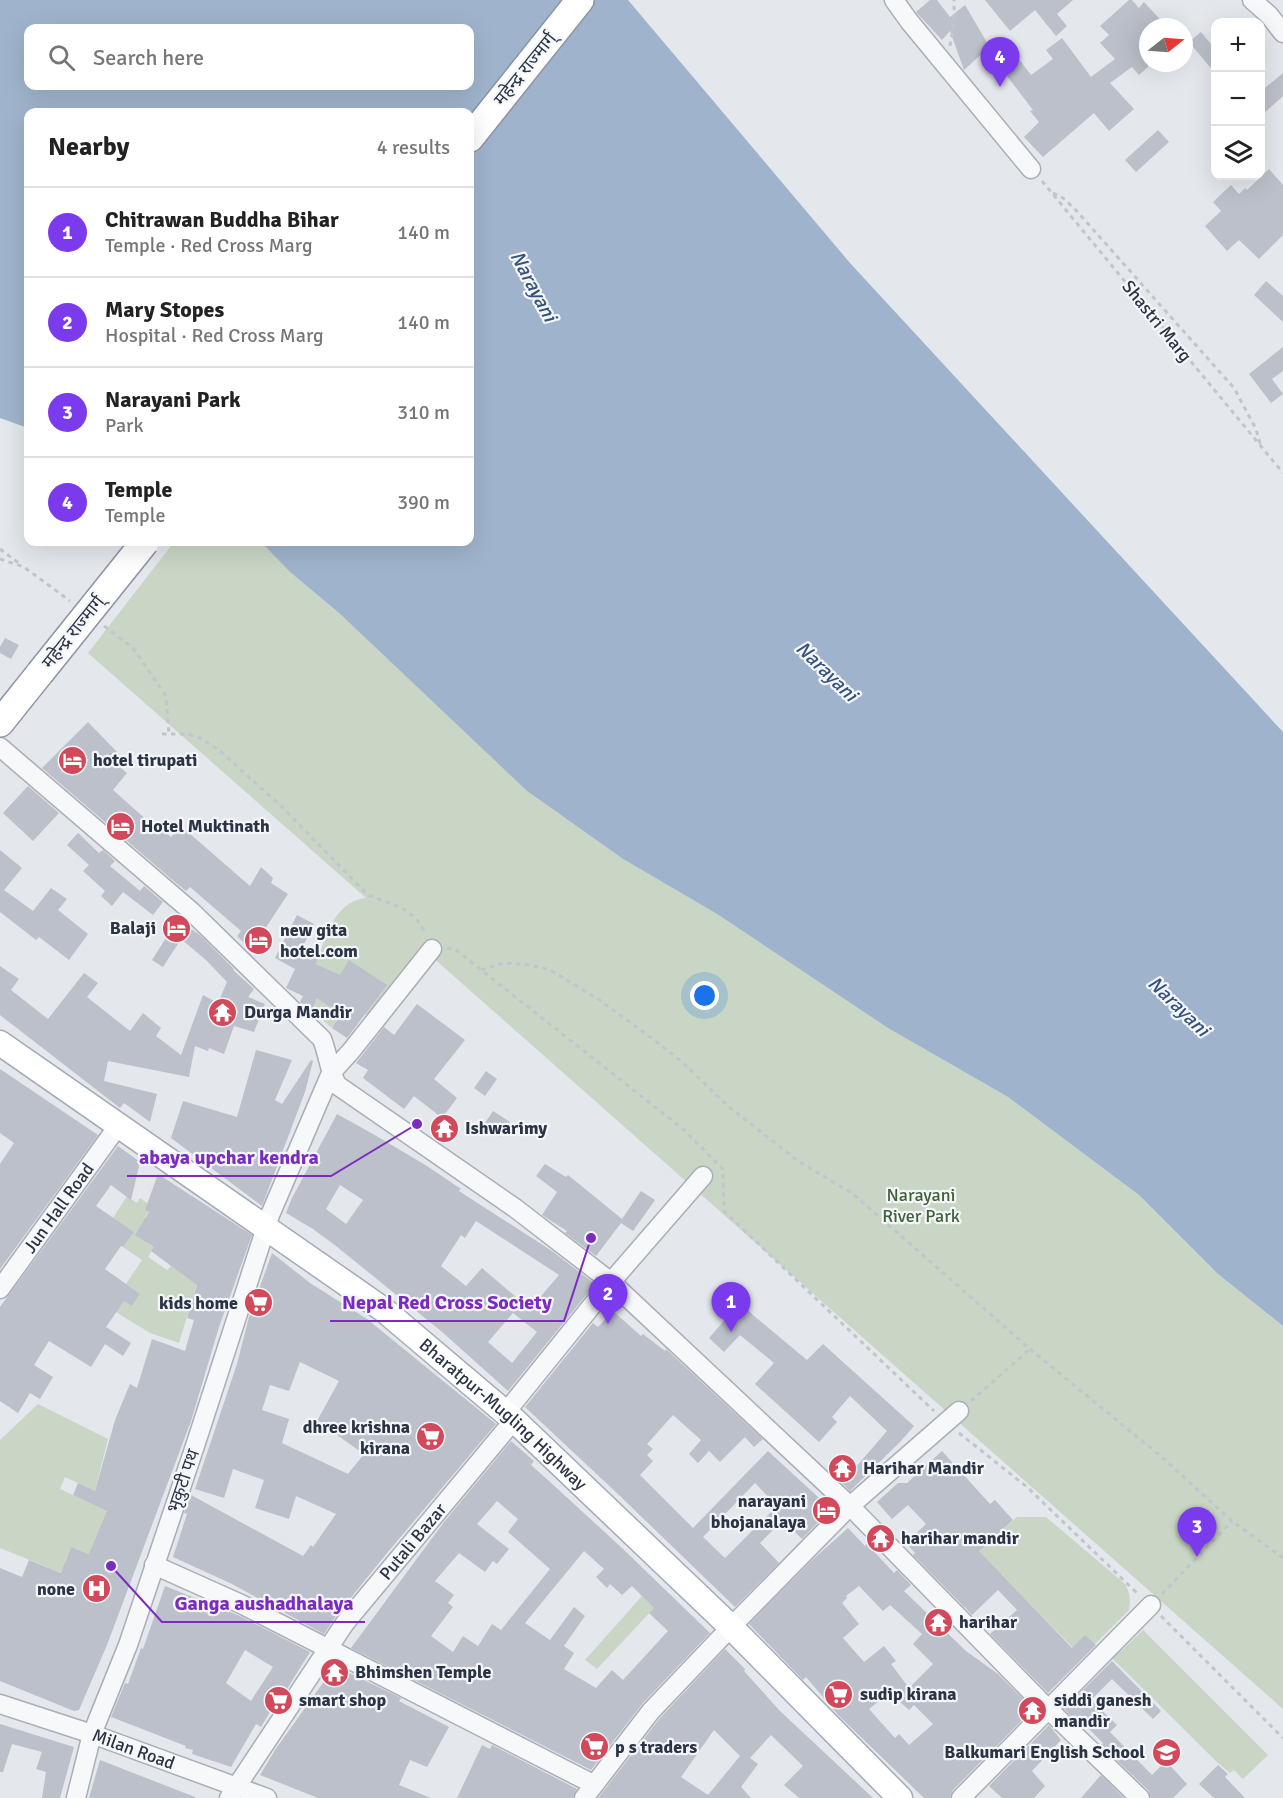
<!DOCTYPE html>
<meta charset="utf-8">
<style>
:root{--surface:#fff;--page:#f2f2f2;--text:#222;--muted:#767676;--line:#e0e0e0;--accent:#7c3aed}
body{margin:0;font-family:Signika,"Noto Sans Devanagari",sans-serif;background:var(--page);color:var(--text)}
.controls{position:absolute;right:18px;top:18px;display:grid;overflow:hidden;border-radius:12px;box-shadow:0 6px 24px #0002}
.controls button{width:54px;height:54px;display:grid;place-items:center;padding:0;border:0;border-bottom:2px solid var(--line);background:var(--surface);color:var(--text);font:30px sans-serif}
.compass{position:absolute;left:1139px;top:18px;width:54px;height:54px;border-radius:50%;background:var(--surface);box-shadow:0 6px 24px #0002;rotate:73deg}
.you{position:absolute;left:705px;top:996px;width:21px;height:21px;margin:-15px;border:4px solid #fff;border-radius:50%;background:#1a73e8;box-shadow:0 0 0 9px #1a73e833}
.badge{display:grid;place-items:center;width:39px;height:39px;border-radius:50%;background:var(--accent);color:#fff;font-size:20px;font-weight:700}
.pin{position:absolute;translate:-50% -50px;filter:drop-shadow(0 2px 3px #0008)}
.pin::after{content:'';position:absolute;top:32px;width:21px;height:18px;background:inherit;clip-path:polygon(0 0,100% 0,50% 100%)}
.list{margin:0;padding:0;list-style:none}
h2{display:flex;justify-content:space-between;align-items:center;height:78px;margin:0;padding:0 24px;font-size:26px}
h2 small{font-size:20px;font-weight:400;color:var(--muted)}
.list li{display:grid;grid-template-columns:39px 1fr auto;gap:18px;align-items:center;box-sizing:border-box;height:90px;padding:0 24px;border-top:2px solid var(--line)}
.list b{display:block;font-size:22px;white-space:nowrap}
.list p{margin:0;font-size:20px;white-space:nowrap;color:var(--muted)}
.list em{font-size:20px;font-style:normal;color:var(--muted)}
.icon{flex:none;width:33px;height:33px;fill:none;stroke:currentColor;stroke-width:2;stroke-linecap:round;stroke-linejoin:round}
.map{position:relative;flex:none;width:1283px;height:1798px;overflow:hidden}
.search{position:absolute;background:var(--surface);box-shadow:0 6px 24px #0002;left:24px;top:24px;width:450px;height:66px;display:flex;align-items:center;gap:15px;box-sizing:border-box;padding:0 21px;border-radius:12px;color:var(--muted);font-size:22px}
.panel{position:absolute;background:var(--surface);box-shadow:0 6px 24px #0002;left:24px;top:108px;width:450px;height:438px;border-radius:12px}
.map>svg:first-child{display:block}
</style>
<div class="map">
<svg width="1283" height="1798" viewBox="0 0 1283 1798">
<rect width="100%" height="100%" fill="#e4e7ec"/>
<g fill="#c9d6c5">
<path d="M174,542H261L290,572L339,613L527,791L623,859L717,914L888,1028L1008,1097L1139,1195L1218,1274L1283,1326V1709L422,948L369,1017L334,992L341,1014L332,1028L312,1011L329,970L316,964C327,936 333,902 366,898L88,653Z"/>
<polygon points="127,1196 137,1203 140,1198 152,1207 145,1217 147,1219 146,1242 154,1247 148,1257 167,1270 172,1265 199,1277 179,1343 150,1333 116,1312 98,1282 132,1306 140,1294 126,1284 142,1260 123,1247 134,1232 113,1218"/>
<polygon points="38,1404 108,1439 95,1491 65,1477 60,1489 128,1520 89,1554 71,1547 65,1562 67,1575 0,1548 0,1440"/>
<path d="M1017,1517H1046L1125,1584C1130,1593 1131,1600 1129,1610L1082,1657L977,1550L988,1543Z"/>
<polygon points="642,1596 654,1608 597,1669 585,1660"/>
<polygon points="1143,1630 1268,1755 1243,1779 1234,1770 1230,1773 1217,1762 1111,1657 1118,1650 1120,1652"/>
</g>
<path fill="#9fb4cc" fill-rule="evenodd" d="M0,0H628L850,263L1283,732V1326L1218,1274L1139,1195L1008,1097L888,1028L717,914L623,859L527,791L339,613L290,572L261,542H470V112H28V428L0,418ZM28,28H470V86H28Z"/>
<g fill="#bbc0ca" fill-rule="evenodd">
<polygon points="930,0 937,0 950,17 965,5 989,46 985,51 964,70 950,31 942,40 916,12"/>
<polygon points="985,0 1073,0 1057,14 1067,26 1056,36 1035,10 1010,31"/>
<polygon points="1129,0 1132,0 1139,8 1144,2 1167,27 1148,27 1148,67 1139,75 1132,67 1110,83 1134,109 1109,131 1094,113 1043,157 1024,137 1039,122 1030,111 1033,110 1000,67 1016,55 1031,75 1053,59 1046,50 1062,38 1091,77 1115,59 1100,43 1109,35 1100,26"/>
<polygon points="1201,32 1215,49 1215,73 1189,42"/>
<polygon points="1283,73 1283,96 1260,117 1260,92"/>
<polygon points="1158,130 1169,142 1136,172 1125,160"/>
<polygon points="1269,169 1283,185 1283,235 1259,259 1239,240 1227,251 1205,226 1221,211 1213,202 1231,185 1239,194 1245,188 1247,190"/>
<polygon points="1266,281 1283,296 1283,322 1254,295"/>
<polygon points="1283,347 1283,371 1272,379 1283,394 1271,403 1249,374"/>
<polygon points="5,638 19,645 11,659 0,653 0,647"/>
<polygon points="88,722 119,754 112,760 127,773 113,790 159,831 161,828 171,837 181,826 250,886 261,867 273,878 271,883 288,894 251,950 237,936 241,931 190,887 186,891 176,883 42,768"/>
<polygon points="28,786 59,813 33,841 3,813"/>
<polygon points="78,833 99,853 103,850 115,861 110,866 140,891 144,886 163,902 153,915 123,892 112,906 101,896 105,891 83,871 89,865 67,845"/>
<polygon points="0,850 22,868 4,890 33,911 51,888 67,899 58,910 88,934 69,960 39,937 36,940 0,912"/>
<polygon points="297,915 314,924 301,950 318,958 316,964 340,975 349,960 387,985 347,1038 332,1028 341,1014 317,998 312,1011 300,1002 303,996 286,988 295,969 275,958"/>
<polygon points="178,919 201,936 234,969 233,970 254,989 248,997 265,1004 254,1032 234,1026 224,1054 209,1048 208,1051 195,1046 189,1077 108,1061 104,1081 157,1094 150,1122 124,1103 120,1108 0,1015 0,966 19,979 11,990 48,1019 84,973 98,983 87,997 130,1031 143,1013 161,1028 156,1036 181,1055 203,995 218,1003 227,982 206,960 181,939 163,967 152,960"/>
<polygon points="417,1004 465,1040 434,1079 457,1098 442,1118 414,1096 404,1109 363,1078 368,1070 356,1063 384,1027 394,1035"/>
<polygon points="256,1050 292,1060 275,1100 282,1104 311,1060 313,1061 305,1092 262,1206 171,1138 183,1101 237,1117"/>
<polygon points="0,1069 98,1135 0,1269 0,1164 14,1143 0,1133"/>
<polygon points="486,1071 497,1079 485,1096 474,1088"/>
<polygon points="493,1111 510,1122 500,1137 483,1126"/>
<path d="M337,1114L373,1134L427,1166L461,1189L459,1191L552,1251L595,1284L508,1391L441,1331L336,1246L313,1229L286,1213L292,1198ZM340,1185L363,1200L346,1224L326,1209ZM476,1221L559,1275L530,1309L482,1268L466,1286L441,1266L461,1235L465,1238ZM513,1313L537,1332L512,1363L488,1342Z"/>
<polygon points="118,1146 140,1162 131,1200 111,1185 96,1206 134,1232 123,1247 121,1246 105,1269 140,1294 132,1306 124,1301 106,1327 131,1343 123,1356 105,1344 91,1367 49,1341 34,1365 53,1377 40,1399 30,1393 18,1413 0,1401 0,1307"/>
<polygon points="545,1164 566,1177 568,1175 622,1219 641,1191 655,1200 633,1231 621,1223 596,1256 565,1233 567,1231 542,1215 557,1192 536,1176"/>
<polygon points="158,1174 252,1235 219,1327 191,1421 107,1645 79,1710 74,1711 0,1681 0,1568 22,1577 29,1560 61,1573 71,1547 89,1554 107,1511 73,1495 78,1483 95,1491 115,1420 130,1384 137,1388 152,1339 185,1351 194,1320 187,1318 197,1285 151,1251 154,1247 135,1235 149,1212 145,1210"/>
<path d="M272,1253L310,1283L367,1319L496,1424L387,1553L336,1616L324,1634L232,1584L173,1557L187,1514L184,1513L191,1495L303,1556L311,1545L313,1547L336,1514L296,1496L289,1519L255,1508L264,1480L233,1469L224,1498L195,1489L237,1364L249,1317ZM300,1362L339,1381L317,1421L364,1454L348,1474L282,1443L289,1419L262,1410L270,1385L289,1391Z"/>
<polygon points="731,1292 753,1315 807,1360 823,1344 914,1426 900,1442 850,1491 842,1483 887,1431 850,1396 832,1417 837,1422 819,1442 755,1384 774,1363 740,1335 724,1352 709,1338 728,1316 717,1305"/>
<path d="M613,1311L641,1336L643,1334L665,1351L666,1349L763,1439L754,1447L745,1437L720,1462L709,1451L698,1463L689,1454L701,1440L673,1415L647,1444L653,1449L647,1455L653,1461L640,1475L693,1528L768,1451L831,1509L802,1539L783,1520L760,1543L779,1563L735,1607L620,1496L525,1407L593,1323L598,1327ZM755,1483L777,1506L725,1558L703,1537Z"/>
<path d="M511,1441L534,1461L531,1465L549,1481L622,1548L710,1633L643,1703L591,1770L351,1648L444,1522ZM497,1501L518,1519L508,1532L550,1569L501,1630L492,1624L478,1646L463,1636L453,1652L431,1636L453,1607L448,1603L454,1595L435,1581L459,1553L485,1572L493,1561L497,1564L509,1549L477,1524ZM584,1551L604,1569L596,1577L607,1588L610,1584L622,1595L632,1586L654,1608L649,1613L668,1631L623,1680L612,1670L596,1688L564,1669L574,1653L564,1646L585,1616L574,1607L550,1640L525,1623Z"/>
<polygon points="942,1451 990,1504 995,1500 1013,1520 979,1551 1072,1648 1085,1635 1096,1645 1048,1693 990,1634 1017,1610 998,1590 972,1615 913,1555 915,1553 906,1543 926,1524 908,1505 892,1519 877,1502 898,1483 907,1483"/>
<path d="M848,1528L865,1546L867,1544L894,1573L897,1570L911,1585L904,1591L966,1651L998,1674L1033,1709L953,1790L950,1798H924L839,1716L806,1677L803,1680L749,1624L810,1562ZM859,1586L883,1611L890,1605L922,1634L913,1644L933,1664L909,1688L891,1664L896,1661L884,1646L864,1662L843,1638L859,1624L842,1603L847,1598L846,1596ZM890,1693L909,1710L914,1705L933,1724L909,1745L899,1734L895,1738L869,1709Z"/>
<path d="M165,1586L240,1616L310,1652L272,1713L270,1712L261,1727L256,1724L231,1767L192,1754L193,1750L185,1748L186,1746L111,1717L125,1683L128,1684L141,1648L143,1649ZM245,1650L273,1667L251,1701L226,1683Z"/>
<path d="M725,1649L745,1669L744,1671L779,1710L873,1798H799L784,1785L803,1766L771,1735L750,1758L758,1764L741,1787L751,1798H598L660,1718ZM714,1730L740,1756L708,1795L681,1777Z"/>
<polygon points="1112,1661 1161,1711 1153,1719 1112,1679 1091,1700 1117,1725 1110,1732 1152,1775 1166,1761 1187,1784 1173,1798 1151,1798 1148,1790 1101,1745 1103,1743 1075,1715 1073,1718 1064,1709"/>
<polygon points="335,1666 401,1698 399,1701 449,1727 427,1767 410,1760 399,1785 431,1798 318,1798 260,1775 275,1750"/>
<polygon points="0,1724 74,1747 60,1798 42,1798 46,1772 36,1769 42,1752 12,1744 3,1772 0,1772"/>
<polygon points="1049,1725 1061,1740 1032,1771 1045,1786 1034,1798 1002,1798 989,1786"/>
<polygon points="482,1745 490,1749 492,1745 577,1789 573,1798 457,1798"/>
<polygon points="100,1760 195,1797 195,1798 89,1798"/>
<polygon points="1218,1765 1228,1774 1225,1777 1245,1798 1214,1798 1199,1784"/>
<polygon points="1101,1775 1124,1798 1081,1798"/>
</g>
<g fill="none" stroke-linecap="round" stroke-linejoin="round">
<defs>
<g id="minor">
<polyline points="894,0 909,21 1031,169"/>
<polyline points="1252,0 1269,15 1283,33"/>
<path d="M0,747L191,911L322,1039C328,1054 329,1070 337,1085L515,1208L611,1282L850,1506L1048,1709L1140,1798"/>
<path id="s1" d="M0,1289L118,1126"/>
<polyline points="506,1412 611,1282 703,1176"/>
<polyline points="154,1565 241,1604 593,1784"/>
<path id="s2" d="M0,1704L92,1734L267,1798"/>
<polyline points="76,1798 92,1734 128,1645 195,1446 270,1215 331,1073 351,1051 432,949"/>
<path id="s3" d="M229,1798L345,1623L514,1420"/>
<polyline points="584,1798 651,1711 731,1627 850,1506 959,1411"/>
<polyline points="961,1798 1151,1605"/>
</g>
<g id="major">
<path id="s4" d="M0,1043L384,1310L514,1420L731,1627L900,1798"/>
</g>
<g id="highway">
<polyline points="470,138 580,0"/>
<polyline points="0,723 40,673"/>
</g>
</defs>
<use href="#minor" stroke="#a9aeb7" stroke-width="21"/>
<use href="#major" stroke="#a3abb8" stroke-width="27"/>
<use href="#highway" stroke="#8b94a3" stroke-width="30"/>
<g stroke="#c2c5cb" stroke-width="3" stroke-dasharray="4.5 4.5" stroke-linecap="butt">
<polyline points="950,46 954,23 954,0"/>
<polyline points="1042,181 1283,473"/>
<polyline points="1053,193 1063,198 1074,208 1234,388 1256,429 1261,447"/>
<polyline points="0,549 20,564"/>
<polyline points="0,559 24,567 70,601"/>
<polyline points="104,626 133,648 166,696 169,734"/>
<polyline points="162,734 189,734 200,738 219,750 281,806 368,895 402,908 415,917 426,933"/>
<polyline points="447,948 456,950 684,1130 723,1169 724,1211 934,1411"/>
<polyline points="481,970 504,963 530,965 550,970 598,999 653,1039 681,1061 728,1106 798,1161 852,1193 1030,1349 1164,1459 1232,1521 1283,1558"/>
<polyline points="971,1401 1030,1349"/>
<polyline points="959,1433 1027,1487 1139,1595"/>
<polyline points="1162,1594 1232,1521"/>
<polyline points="1161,1616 1283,1738"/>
</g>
<use href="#minor" stroke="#f7f8fa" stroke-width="18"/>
<use href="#major" stroke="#fff" stroke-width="24"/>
<use href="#highway" stroke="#fff" stroke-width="27"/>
<defs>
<polyline id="highway-bridge" points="40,673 145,542"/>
</defs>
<use href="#highway-bridge" stroke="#8b94a3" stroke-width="30" stroke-linecap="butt"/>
<use href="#highway-bridge" stroke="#fff" stroke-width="27"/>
</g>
<defs>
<symbol id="hotel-disc" viewBox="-11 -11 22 22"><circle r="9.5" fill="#d1495b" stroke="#f4f6f9"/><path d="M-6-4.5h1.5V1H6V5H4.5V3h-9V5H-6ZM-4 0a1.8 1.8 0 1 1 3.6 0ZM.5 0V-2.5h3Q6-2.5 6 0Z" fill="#fff"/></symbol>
<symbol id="temple-disc" viewBox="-11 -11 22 22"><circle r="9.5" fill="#d1495b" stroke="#f4f6f9"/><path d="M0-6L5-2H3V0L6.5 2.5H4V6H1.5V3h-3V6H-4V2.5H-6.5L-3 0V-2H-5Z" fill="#fff"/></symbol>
<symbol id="supermarket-disc" viewBox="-11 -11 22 22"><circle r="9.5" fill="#d1495b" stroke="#f4f6f9"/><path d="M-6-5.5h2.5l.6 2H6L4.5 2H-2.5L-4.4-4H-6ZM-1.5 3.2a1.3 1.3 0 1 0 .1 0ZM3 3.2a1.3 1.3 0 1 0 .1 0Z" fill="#fff"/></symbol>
<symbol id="hospital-disc" viewBox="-11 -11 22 22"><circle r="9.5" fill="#d1495b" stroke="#f4f6f9"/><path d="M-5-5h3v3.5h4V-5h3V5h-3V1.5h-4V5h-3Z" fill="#fff"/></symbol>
<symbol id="school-disc" viewBox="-11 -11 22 22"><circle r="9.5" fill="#d1495b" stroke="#f4f6f9"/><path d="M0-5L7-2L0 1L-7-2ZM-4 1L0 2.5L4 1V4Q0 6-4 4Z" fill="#fff"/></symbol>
</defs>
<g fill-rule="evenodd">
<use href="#hotel-disc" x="56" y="744" width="33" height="33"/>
<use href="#hotel-disc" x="104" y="810" width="33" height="33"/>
<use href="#hotel-disc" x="160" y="912" width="33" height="33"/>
<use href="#hotel-disc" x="242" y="924" width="33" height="33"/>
<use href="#temple-disc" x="206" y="996" width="33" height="33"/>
<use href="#temple-disc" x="428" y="1112" width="33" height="33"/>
<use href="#supermarket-disc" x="242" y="1286" width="33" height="33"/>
<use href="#supermarket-disc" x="414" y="1420" width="33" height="33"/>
<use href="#temple-disc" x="826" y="1452" width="33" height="33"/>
<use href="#hotel-disc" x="810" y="1494" width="33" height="33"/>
<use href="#temple-disc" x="864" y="1522" width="33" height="33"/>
<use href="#hospital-disc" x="80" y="1572" width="33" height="33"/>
<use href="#temple-disc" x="922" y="1606" width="33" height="33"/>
<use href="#temple-disc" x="318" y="1656" width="33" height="33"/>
<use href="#supermarket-disc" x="822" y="1678" width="33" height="33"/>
<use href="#supermarket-disc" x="262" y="1684" width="33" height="33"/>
<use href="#temple-disc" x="1016" y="1694" width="33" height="33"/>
<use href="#supermarket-disc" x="578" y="1730" width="33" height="33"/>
<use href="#school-disc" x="1150" y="1736" width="33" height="33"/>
</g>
<g text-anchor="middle" stroke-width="4.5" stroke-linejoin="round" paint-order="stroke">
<g font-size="18" fill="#2b3445" stroke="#f4f6f9">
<text transform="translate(525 69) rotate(-51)" y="6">महेन्द्र राज्मार्ग्</text>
<text transform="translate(1157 321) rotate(51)" y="6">Shastri Marg</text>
<text transform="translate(73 632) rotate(-51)" y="6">महेन्द्र राज्मार्ग्</text>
<text dy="6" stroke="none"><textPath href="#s1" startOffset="100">Jun Hall Road</textPath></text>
<text dy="6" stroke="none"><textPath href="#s4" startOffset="626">Bharatpur-Mugling Highway</textPath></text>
<text transform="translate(183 1481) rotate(-71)" y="6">भृकुटी पथ</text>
<text dy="6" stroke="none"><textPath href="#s3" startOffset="316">Putali Bazar</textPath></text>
<text dy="6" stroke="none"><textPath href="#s2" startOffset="141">Milan Road</textPath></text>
</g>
<g font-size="18" font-weight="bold" fill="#2b3445" stroke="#f4f6f9" text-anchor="start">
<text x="93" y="766">hotel tirupati</text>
<text x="141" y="832">Hotel Muktinath</text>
<text x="156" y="934" text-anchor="end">Balaji</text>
<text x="280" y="936">new gita<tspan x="280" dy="21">hotel.com</tspan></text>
<text x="244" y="1018">Durga Mandir</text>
<text x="465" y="1134">Ishwarimy</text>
<text x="238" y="1309" text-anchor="end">kids home</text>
<text x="410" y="1433" text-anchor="end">dhree krishna<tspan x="410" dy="21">kirana</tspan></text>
<text x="863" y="1474">Harihar Mandir</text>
<text x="806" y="1507" text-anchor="end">narayani<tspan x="806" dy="21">bhojanalaya</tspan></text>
<text x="901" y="1544">harihar mandir</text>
<text x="75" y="1595" text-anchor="end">none</text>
<text x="959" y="1628">harihar</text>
<text x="355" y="1678">Bhimshen Temple</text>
<text x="860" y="1700">sudip kirana</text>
<text x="299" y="1706">smart shop</text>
<text x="1054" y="1706">siddi ganesh<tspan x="1054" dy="21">mandir</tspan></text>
<text x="615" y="1753">p s traders</text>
<text x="1145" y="1758" text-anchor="end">Balkumari English School</text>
</g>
<g font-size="18" fill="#3f6138" stroke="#f4f6f9">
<text x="921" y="1201">Narayani<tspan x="921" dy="21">River Park</tspan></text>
</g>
<g font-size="20" font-style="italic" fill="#34527a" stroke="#f4f6f9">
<text transform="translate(534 286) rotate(62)" y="7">Narayani</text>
<text transform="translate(827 671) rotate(44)" y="7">Narayani</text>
<text transform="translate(1179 1006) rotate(44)" y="7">Narayani</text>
</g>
</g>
<path fill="none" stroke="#7b2cbf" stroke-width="2" d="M417 1124L331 1176H127M591 1238L564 1321H330M111 1566L162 1622H365"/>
<g fill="#7b2cbf" stroke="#f4f6f9" stroke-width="2">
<circle cx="417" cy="1124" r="6"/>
<circle cx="591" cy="1238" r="6"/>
<circle cx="111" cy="1566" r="6"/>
</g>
<g font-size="20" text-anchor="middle" font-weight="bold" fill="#7b2cbf" stroke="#f4f6f9" stroke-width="4.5" stroke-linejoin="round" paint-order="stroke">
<text x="229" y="1164">abaya upchar kendra</text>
<text x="447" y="1309">Nepal Red Cross Society</text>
<text x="264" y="1610">Ganga aushadhalaya</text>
</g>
</svg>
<div class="controls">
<button>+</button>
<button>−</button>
<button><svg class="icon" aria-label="layers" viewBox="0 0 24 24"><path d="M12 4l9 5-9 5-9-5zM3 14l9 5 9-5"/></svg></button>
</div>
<svg class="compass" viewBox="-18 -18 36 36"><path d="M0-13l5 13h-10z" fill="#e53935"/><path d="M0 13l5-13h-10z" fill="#767676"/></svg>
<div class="you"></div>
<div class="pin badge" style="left:731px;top:1332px">1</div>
<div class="pin badge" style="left:608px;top:1324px">2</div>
<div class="pin badge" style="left:1197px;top:1557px">3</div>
<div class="pin badge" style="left:1000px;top:87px">4</div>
<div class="search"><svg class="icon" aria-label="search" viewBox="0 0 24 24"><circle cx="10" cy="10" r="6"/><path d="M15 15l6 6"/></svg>Search here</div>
<section class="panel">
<h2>Nearby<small>4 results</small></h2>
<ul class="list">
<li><span class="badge">1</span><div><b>Chitrawan Buddha Bihar</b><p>Temple · Red Cross Marg</p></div><em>140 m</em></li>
<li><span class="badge">2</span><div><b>Mary Stopes</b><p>Hospital · Red Cross Marg</p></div><em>140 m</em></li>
<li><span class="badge">3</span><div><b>Narayani Park</b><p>Park</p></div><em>310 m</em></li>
<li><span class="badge">4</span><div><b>Temple</b><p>Temple</p></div><em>390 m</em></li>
</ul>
</section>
</div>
